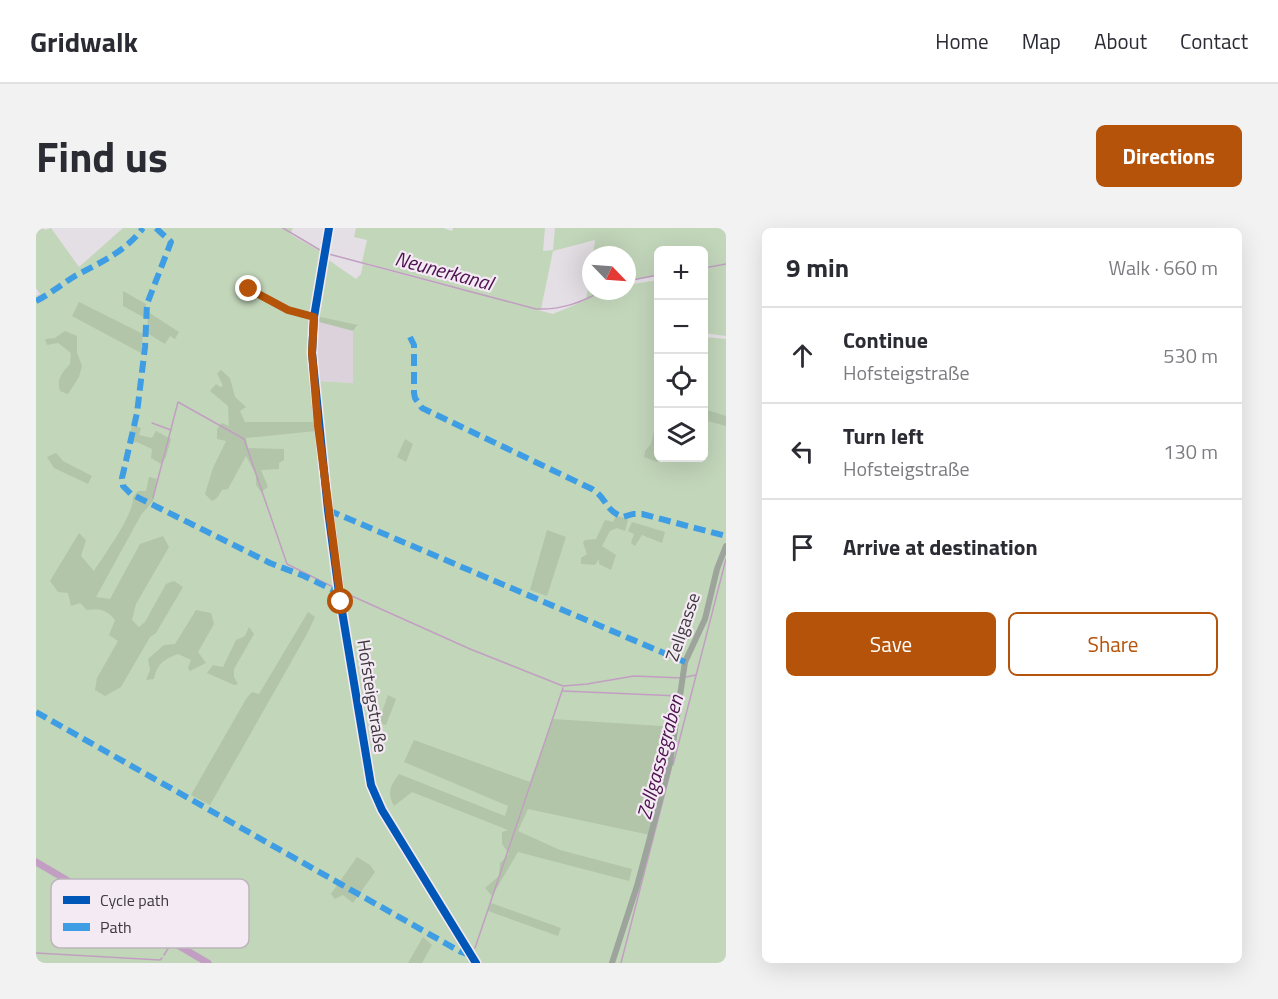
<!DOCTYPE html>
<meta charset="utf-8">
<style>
:root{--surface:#fff;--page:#f2f2f3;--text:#2b2b33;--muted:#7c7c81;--line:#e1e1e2;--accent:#b45309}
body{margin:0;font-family:"Titillium Web",sans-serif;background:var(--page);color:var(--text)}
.controls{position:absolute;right:18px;top:18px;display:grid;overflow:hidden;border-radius:9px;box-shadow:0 6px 24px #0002}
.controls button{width:54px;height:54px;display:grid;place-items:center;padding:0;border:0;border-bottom:2px solid var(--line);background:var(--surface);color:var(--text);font:30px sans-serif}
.compass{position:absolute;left:546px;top:18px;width:54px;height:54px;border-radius:50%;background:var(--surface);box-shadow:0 6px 24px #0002;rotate:115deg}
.stop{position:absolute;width:18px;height:18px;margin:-14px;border:4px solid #b45309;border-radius:50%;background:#fff}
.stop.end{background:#b45309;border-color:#fff;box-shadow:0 2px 6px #0008}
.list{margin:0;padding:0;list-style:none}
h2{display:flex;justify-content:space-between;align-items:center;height:78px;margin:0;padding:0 24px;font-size:26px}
h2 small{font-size:20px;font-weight:400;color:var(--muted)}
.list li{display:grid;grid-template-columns:39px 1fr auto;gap:18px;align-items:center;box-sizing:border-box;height:96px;padding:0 24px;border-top:2px solid var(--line)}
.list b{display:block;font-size:22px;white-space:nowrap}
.list p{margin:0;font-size:20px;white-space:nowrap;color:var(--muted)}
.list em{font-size:20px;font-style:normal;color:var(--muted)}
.actions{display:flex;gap:12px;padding:18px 24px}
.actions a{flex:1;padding:14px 0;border:2px solid var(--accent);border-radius:9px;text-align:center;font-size:21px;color:var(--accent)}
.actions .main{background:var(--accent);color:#fff}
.icon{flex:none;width:33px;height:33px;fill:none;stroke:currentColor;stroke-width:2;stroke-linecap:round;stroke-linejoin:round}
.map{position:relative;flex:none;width:690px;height:735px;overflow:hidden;border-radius:9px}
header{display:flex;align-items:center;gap:36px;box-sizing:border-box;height:84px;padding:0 30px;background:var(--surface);border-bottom:2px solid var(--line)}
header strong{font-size:28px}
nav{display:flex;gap:33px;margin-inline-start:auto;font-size:21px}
.intro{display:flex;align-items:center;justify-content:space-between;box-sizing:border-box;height:144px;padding:0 36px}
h1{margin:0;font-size:42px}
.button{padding:15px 27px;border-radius:9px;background:var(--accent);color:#fff;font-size:21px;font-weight:700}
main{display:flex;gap:36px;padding:0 36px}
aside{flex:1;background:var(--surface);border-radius:9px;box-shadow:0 6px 24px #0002}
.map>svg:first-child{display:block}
</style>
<header>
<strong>Gridwalk</strong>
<nav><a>Home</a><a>Map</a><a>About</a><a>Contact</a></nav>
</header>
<div class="intro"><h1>Find us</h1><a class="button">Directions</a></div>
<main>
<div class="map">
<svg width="690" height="735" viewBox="0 0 690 735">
<rect width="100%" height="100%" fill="#e4dfe4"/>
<polygon fill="#dcd2dc" points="279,93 317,103 317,155 280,153"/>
<path fill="#c2d6ba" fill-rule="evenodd" d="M0,0H7L9,2L15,0L43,39L87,0H257L254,6L287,25L289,31L294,33L320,51L325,46L327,36L428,63L326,34L331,12L318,9L320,0H407L416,3L417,0H509L507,23L517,22L519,0H690V108L668,105V51L671,40H668V22H622V47L591,53V27H557L559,12L517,23L505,81L502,82L517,86L550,72L555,41V63H566L557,68L570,63H591V57L622,52V230H668V109L690,111V735H0V68L4,66L0,60ZM280,88L322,98L317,103V155L280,153L278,137ZM339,569L351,586L433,720Z"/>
<g fill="#b2c5a9">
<polygon points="87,63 110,76 109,90 87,78"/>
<polygon points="43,74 107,106 105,125 36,88"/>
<polygon points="112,84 143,104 139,111 134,108 129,116 111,105"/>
<polygon points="280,88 322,97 317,103 279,93"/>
<path d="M29,103L41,108V125L46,138L43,149L32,166L24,163C20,151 26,145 34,136L35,125L22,115L11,117L9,111L19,110Z"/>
<polygon points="185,142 194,150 199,169 210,179 204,183 209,194 279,194 280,203 210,210 212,220 248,221 248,232 243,235 243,241 225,242 232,259 225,264 220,257 220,247 210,228 192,261 186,262 181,270 176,273 169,266 177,240 190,213 181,211 181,201 186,195 193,198 192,178 174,163 180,156 184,159 187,158 181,145"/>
<polygon points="668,181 690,188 690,198 668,192"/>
<path d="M622,186C623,201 622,215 622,230H625L621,234L608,229L609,223L615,216Z"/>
<polygon points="96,197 105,200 103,207 116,210 120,203 135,211 130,229 125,236 115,230 116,221 101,214 93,216"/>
<polygon points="369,211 377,216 370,234 361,229"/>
<polygon points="20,225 27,233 56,248 52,256 18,240 11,229"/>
<path d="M113,249L121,251L117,273L105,287L60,369L74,371L104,316L127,308L133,319L100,376L96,392L103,399L109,394L130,356L138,353L147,359L120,405L114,409L85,459L69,468L59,462L61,450L82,413L73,407L79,392C71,382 63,380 51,382L44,375L35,378L32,365L22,364L14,353L43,305L50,312L45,328L58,343C68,327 98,287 97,269L102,263H110Z"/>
<polygon points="580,288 590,290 592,292 589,303 581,300 574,303 566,318 580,327 575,342 563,336 563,331 559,337 545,336 545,330 551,326 547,315 549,312 560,311 569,292 577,294"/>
<polygon points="596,294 629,304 626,315 606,307 599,318 595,315 598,306 592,303"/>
<polygon points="511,302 530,309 511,368 494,362"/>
<path d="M160,382L175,385L178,396L162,424L170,435L154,443L152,440L155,432L142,426C128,431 121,436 118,451L110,452L114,442L112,431L128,417L139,416Z"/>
<polygon points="272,384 279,389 271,406 174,577 155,567 210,471 216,464 223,466"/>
<polygon points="213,399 218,406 198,441 198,449 202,456 198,457 171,445 177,437 187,439 200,412 209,408"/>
<polygon points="352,467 360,471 350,497 342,495"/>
<path d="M517,491L640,499L614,607L492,581L482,603L524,622L596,641L593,653L482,624L456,668L449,660L463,648L464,635L473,626L466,616V604L472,602L376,564L358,578C351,565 354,558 363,546L469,588L472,578L368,534L378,512L494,554Z"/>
<polygon points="321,629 334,637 339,644 317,675 307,667 299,671 295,666"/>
<polygon points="455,675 525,700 522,708 452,683"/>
<polygon points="387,709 396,717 386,735 372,735"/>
</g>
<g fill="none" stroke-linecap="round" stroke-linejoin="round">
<g stroke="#c29fc2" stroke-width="1.5">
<path d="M247,0L289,25L500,81C525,82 544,75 566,63"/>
<polyline points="668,40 690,36"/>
<polyline points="591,53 622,47"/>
<polyline points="116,195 135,202"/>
<polyline points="117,270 142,174 208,211 251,336 299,360"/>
<polyline points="307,364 434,421 527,458 551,456 598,448 646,450"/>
<polyline points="650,449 660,447"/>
<polyline points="527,463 643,468"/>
<polyline points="637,537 690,331"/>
<polyline points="333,559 335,567 351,595"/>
<polyline points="420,706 430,723"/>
<polyline points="439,720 527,460"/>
<polyline points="0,725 124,732 126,730"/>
<polyline points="128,727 136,714"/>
<polyline points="585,735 635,541"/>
</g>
<polyline stroke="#c29fc2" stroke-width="7" points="0,634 172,735"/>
<g stroke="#a8ada7" stroke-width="4.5">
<polyline points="293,0 278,89 276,125 292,282 303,365 335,557 346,582 440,735"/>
<polyline points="213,61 252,83 278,89"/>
</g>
<polyline stroke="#9da49b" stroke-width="6" points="576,735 601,658 634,535 649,434 669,391 681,341 690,318"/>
<g stroke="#3f9ee3" stroke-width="6" stroke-dasharray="12 6" stroke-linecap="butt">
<polyline points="120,0 135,14 111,76 109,119 101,185 86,250 87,258 95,266 234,335 268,348 303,365"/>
<path d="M0,73C14,66 26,56 39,48C65,34 89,24 107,0"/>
<path d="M374,109L378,117V165L379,170L386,180L556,261C573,272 568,282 587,289L597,286H606L690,308"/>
<polyline points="292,282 649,434"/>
<polyline points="0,484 425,724 434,727"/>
</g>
<defs>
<polyline id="cycleway" points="293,0 278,89 276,125 292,282 303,365 335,557 346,582 440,735"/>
</defs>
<use href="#cycleway" stroke="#f3eaf3" stroke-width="11"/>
<use href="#cycleway" stroke="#0057b8" stroke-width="8"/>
</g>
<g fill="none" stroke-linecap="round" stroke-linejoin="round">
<polyline stroke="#b45309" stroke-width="8" points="213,61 252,82 278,89 276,125 282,198 305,374"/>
</g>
<g text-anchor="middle" stroke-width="4.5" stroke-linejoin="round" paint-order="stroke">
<g font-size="18" fill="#3d393d" stroke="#f3eaf3">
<text transform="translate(647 399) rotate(-71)" y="6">Zellgasse</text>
<text transform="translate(336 468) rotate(81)" y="6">Hofsteigstraße</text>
</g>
<g font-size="20" font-style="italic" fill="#4d114f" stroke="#f3eaf3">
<text transform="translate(408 43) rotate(15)" y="7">Neunerkanal</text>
<text transform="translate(624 529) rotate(-75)" y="7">Zellgassegraben</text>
</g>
</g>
<rect x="15" y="651" width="198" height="69" rx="9" fill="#f3eaf3" stroke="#bcb5bc" stroke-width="1.5"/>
<rect x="27" y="668" width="27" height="8" fill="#0057b8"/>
<rect x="27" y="695" width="27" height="8" fill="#3f9ee3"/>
<g font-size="16" fill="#3d393d">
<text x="64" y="678">Cycle path</text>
<text x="64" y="705">Path</text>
</g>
</svg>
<div class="controls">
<button>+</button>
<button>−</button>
<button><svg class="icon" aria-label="locate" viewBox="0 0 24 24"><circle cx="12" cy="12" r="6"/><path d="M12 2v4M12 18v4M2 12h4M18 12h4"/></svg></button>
<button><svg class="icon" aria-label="layers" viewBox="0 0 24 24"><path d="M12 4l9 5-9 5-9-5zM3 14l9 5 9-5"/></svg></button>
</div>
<svg class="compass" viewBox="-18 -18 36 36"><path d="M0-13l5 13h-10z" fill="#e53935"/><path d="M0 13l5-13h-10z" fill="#7c7c81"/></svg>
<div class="stop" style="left:305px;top:374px"></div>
<div class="stop end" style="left:213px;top:61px"></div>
</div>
<aside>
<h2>9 min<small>Walk · 660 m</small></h2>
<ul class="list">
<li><svg class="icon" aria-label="ahead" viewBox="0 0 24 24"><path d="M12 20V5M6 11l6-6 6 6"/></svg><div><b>Continue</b><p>Hofsteigstraße</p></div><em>530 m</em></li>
<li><svg class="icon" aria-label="left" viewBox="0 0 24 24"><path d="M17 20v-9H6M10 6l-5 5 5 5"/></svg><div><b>Turn left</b><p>Hofsteigstraße</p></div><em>130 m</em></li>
<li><svg class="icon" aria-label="arrive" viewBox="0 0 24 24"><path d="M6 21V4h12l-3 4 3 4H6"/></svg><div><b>Arrive at destination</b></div></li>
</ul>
<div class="actions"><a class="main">Save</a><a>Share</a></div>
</aside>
</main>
